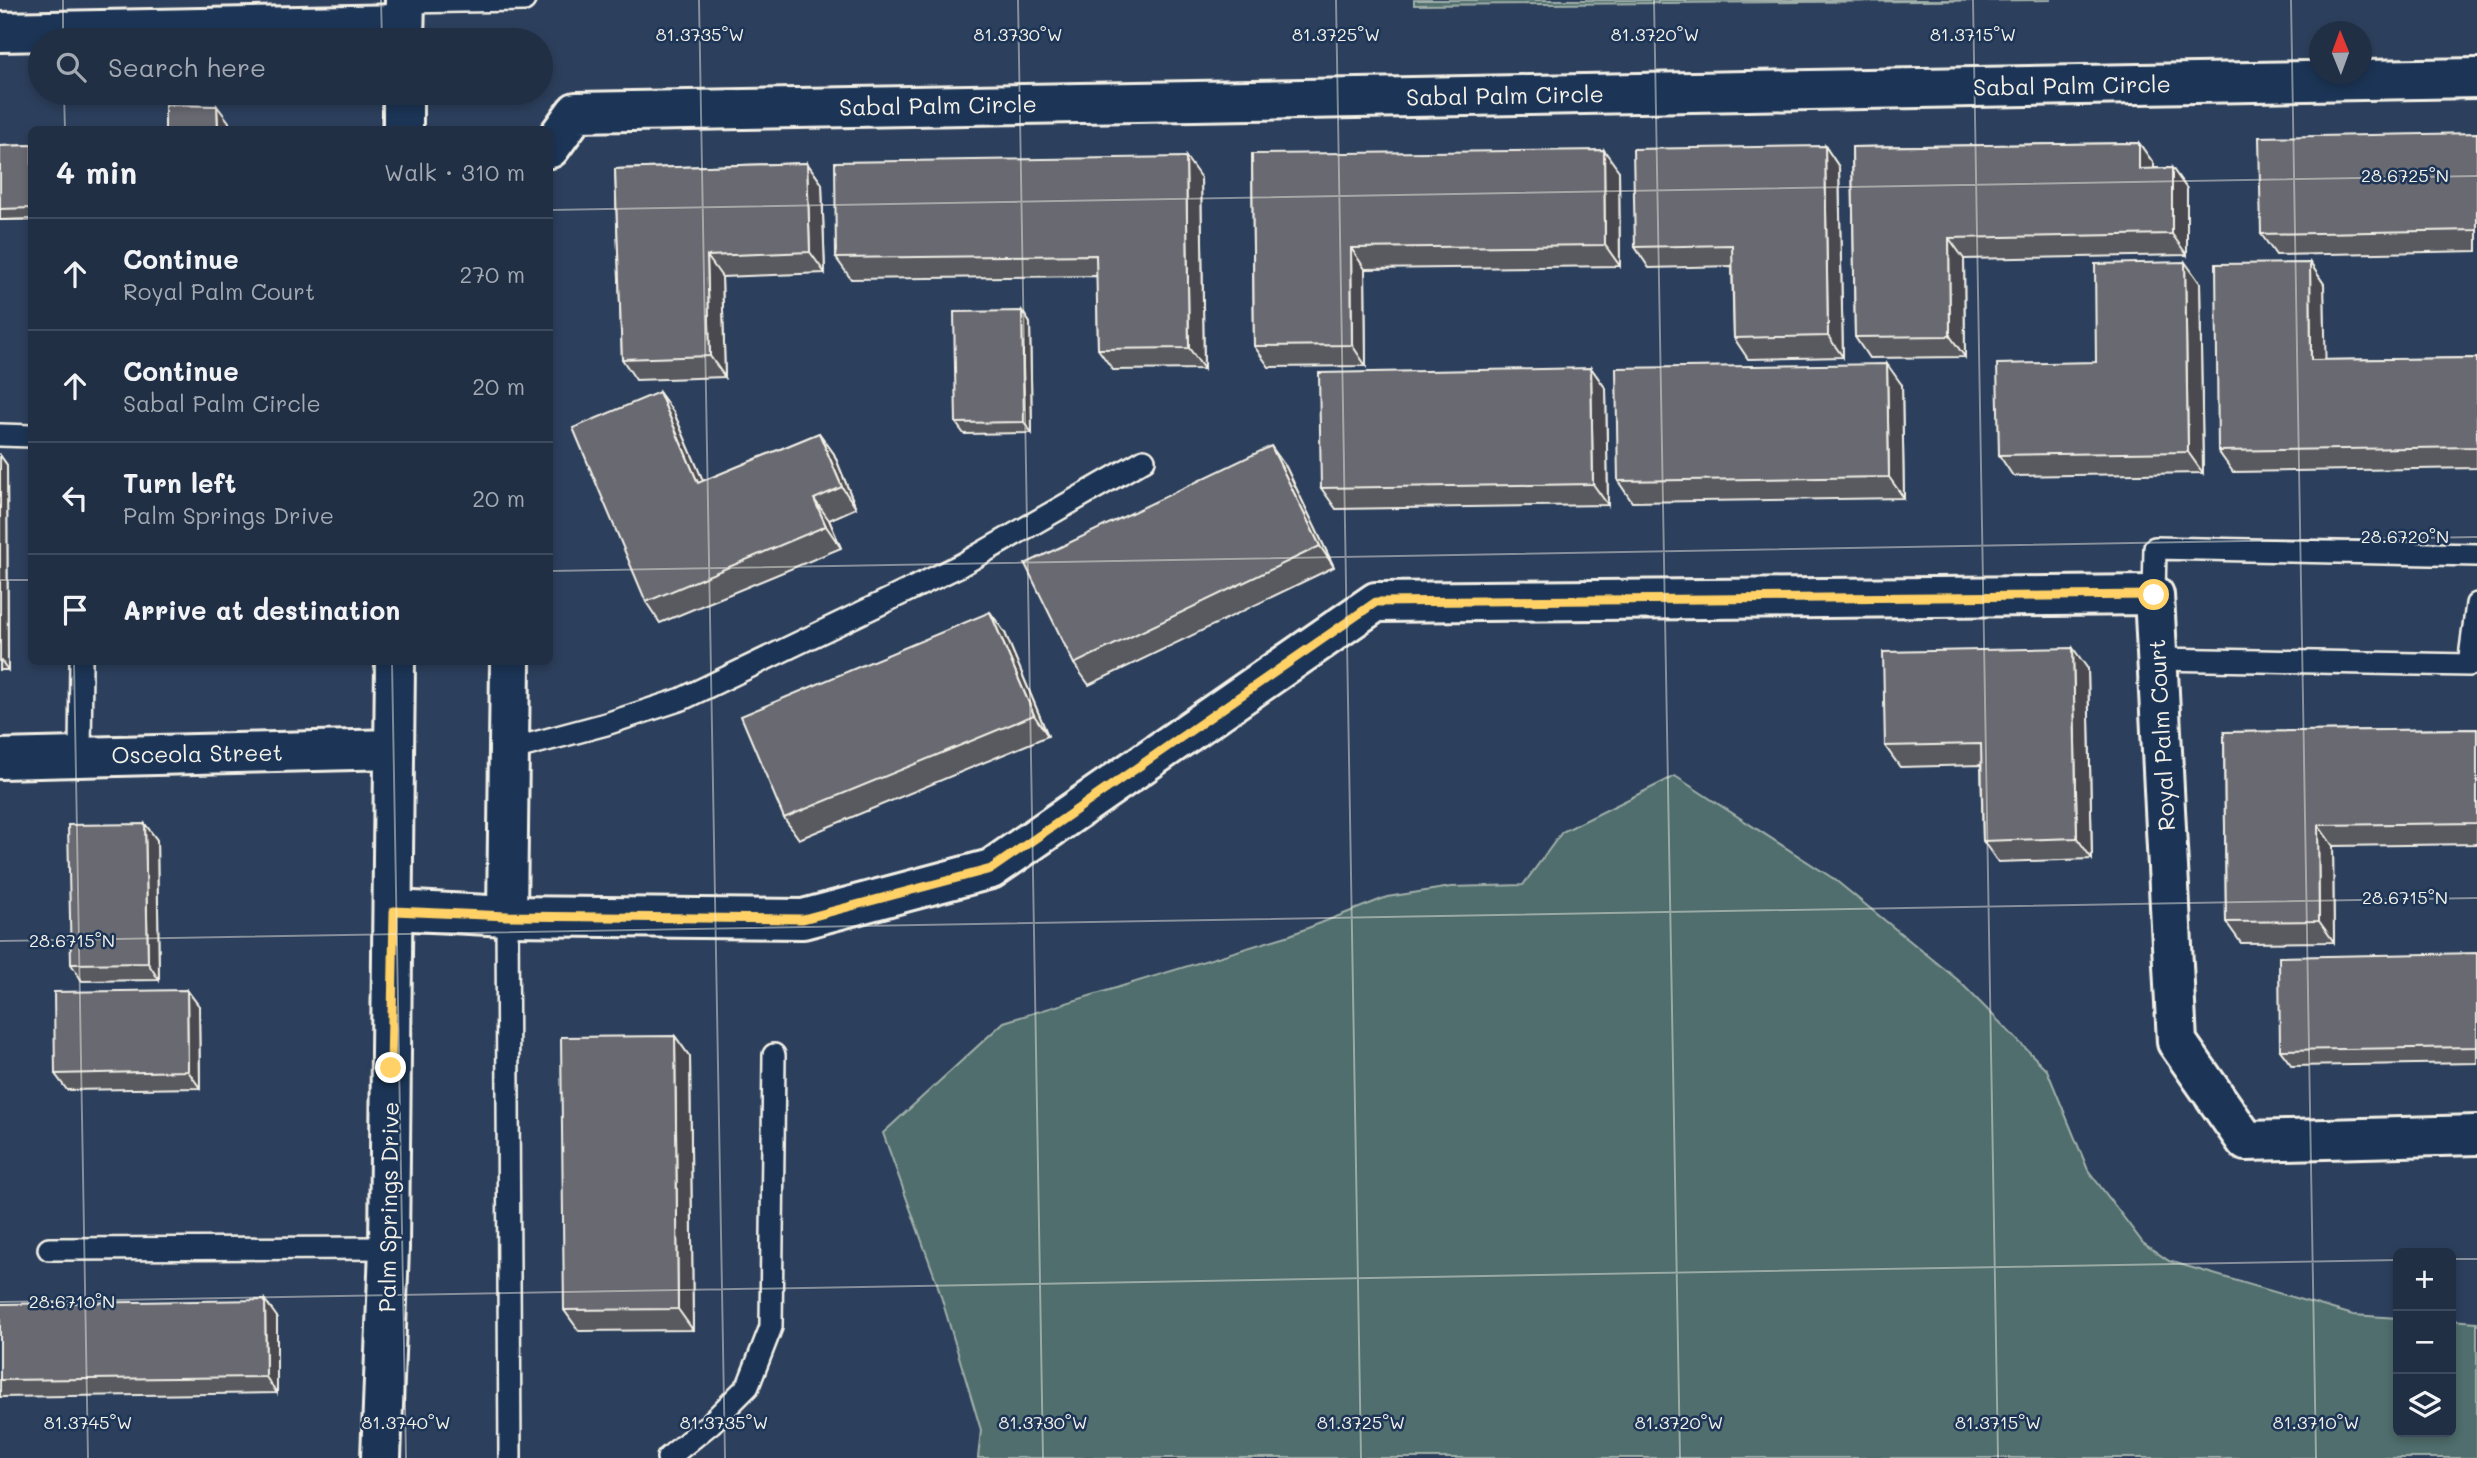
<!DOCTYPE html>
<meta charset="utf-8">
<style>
:root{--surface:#212f45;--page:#29374c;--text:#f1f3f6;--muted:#a2a9b3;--line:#3e4a5e}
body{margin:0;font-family:Mali,sans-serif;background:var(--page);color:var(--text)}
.controls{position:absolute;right:21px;bottom:21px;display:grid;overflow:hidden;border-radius:10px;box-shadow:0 4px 10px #0003}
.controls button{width:63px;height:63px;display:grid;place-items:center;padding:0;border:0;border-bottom:2px solid var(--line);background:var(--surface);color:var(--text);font:35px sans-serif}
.compass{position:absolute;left:2309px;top:21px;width:63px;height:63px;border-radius:50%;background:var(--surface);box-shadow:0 4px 10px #0003;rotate:359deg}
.stop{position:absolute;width:21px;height:21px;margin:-16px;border:5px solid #ffd166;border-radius:50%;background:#fff}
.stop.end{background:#ffd166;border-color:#fff;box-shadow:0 2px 7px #0008}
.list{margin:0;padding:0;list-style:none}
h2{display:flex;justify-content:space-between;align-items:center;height:91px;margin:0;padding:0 28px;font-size:30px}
h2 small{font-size:23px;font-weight:400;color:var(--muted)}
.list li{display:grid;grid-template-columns:46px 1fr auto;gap:21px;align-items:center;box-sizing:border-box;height:112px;padding:0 28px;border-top:2px solid var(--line)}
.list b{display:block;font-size:26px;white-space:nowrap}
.list p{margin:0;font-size:23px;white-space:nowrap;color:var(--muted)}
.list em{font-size:23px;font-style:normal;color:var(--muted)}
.icon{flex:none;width:38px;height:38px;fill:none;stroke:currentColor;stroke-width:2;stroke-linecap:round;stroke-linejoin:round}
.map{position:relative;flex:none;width:2477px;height:1458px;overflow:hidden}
.search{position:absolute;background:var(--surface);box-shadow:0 4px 10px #0003;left:28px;top:28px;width:525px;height:77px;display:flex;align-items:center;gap:18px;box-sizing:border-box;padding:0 24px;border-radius:38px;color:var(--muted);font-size:26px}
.panel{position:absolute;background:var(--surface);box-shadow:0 4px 10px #0003;left:28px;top:126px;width:525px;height:539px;border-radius:10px}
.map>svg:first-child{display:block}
</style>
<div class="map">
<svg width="2477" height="1458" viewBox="0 0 2477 1458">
<rect width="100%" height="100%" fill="#2c3f5c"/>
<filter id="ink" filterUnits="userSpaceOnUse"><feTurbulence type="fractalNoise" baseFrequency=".0143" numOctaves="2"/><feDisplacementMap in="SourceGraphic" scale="14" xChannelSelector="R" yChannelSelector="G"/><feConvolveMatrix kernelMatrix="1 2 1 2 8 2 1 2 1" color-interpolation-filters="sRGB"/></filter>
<g filter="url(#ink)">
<g fill="#4f6e6d" stroke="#a2b0aa" stroke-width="2">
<polygon points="1414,0 2051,0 1414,5"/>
<polygon points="1675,776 1834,879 1958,980 2047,1070 2088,1170 2143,1243 2169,1261 2353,1315 2398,1318 2398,1432 2451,1432 2451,1320 2477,1322 2477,1458 978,1458 981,1430 937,1283 883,1133 1004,1022 1290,935 1387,897 1451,887 1523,885 1562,832"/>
</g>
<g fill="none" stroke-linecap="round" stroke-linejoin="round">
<defs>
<g id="service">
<polyline points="405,2 524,0"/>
<polyline points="0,435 32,436"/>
<polyline points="2154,595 2155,548 2477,555"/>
<polyline points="2158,659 2469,665 2477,604"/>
<polyline points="509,750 606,724 682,699 961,565 1144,460"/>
<polyline points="80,756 81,662"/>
<polyline points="507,916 510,1458"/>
<polyline points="49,1249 389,1248"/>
<polyline points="668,1458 711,1423 748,1386 771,1327 774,1055"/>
</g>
<g id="minor">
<polyline points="0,32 404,24"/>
<polyline points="550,148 576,112 2477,78"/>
<polyline points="0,759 394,749"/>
<polyline points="394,910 507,916 510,662"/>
<polyline points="507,916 803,919 991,869 1376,602 2154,595 2177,1042 2246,1141 2477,1135"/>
</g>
<g id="tertiary">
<polyline points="404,40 405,0"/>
<polyline points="403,130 403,93"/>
<polyline points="381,1458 389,1248 395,662"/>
</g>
</defs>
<use href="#service" stroke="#f4f1e8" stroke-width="26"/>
<use href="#minor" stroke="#f4f1e8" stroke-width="44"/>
<use href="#tertiary" stroke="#f4f1e8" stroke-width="44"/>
<use href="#service" stroke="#1d3557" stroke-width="21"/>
<use href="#minor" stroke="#1d3557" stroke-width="38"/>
<use href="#tertiary" stroke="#1d3557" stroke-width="38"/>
</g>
<g fill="#595a61" stroke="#f4f1e8" stroke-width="2">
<polygon points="2477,133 2477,251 2276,255 2261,234"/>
<polygon points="2139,143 2154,164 2154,168 2172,168 2187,189 2187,255 1964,259 1965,357 1869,358 1855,337 1852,147"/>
<polygon points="32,145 32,219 0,220 0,146"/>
<polygon points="1825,146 1839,167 1843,357 1748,359 1734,338 1732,266 1649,268 1635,247"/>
<polygon points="1252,154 1619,171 1620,266 1365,269 1366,366 1269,367 1254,346"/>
<polygon points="807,163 822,184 825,273 722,277 725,377 636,380 622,359 615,169"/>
<polygon points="1201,178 1204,369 1113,370 1098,349 1097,276 851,279 836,258"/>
<polygon points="2310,263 2324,284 2325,360 2477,358 2477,468 2233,472 2218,451"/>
<polygon points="2200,283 2203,473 2013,476 1999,455 2096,362"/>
<polygon points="1022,311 1030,323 1032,433 964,434 956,423"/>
<polygon points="1591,368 1606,389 1608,505 1336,509 1321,488"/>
<polygon points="1902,385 1904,498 1632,502 1618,481"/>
<polygon points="659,392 674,413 703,481 819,433 834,454 856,508 829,520 841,548 660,623 646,602"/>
<polygon points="0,455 7,465 8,670 0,670"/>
<polygon points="1286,467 1334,567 1089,685 1074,664"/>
<polygon points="990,612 1005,633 1048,736 799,839 784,818"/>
<polygon points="2088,669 2092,859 1998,862 1983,841 1981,765 1900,767 1885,746"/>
<polygon points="2477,729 2477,844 2333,846 2334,942 2241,943 2226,922 2224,732"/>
<polygon points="145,824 157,840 159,980 82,981 71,964"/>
<polygon points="2477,953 2477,1063 2292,1066 2280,1050"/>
<polygon points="187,990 199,1006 200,1088 67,1090 55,1074"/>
<polygon points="675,1036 690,1057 693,1330 579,1331 564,1310"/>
<polygon points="0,1304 277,1317 277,1393 0,1397"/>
</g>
<g fill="#484a4f" stroke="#f4f1e8" stroke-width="2">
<polygon points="217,106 229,122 229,130 218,130"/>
<polygon points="2139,143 2154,164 2154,190 2139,169"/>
<polygon points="1825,146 1839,167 1843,357 1828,336"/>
<polygon points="1604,150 1619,171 1620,266 1605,245"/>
<polygon points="1186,157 1201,178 1204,369 1189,348"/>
<polygon points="807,163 822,184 825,273 810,252"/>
<polygon points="2172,168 2187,189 2187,255 2172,234"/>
<polygon points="1949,238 1964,259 1965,357 1950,336"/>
<polygon points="1351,248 1365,269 1366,366 1352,345"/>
<polygon points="707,256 722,277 725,377 710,356"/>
<polygon points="2185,262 2200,283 2203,473 2188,452"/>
<polygon points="2310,263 2324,284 2326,381 2311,360"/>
<polygon points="1022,311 1030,323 1032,433 1024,422"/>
<polygon points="1887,364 1902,385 1904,498 1889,477"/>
<polygon points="1591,368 1606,389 1608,505 1593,484"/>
<polygon points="659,392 674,413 713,504 698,483"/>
<polygon points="819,433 834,454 856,508 842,487"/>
<polygon points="1271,446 1286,467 1334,567 1320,546"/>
<polygon points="0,455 7,465 8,670 0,659"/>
<polygon points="814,499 829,520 841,548 826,526"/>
<polygon points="990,612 1005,633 1048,736 1034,715"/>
<polygon points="2073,648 2088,669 2092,859 2077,838"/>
<polygon points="145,824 157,840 159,980 148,963"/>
<polygon points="2318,825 2333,846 2334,942 2319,921"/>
<polygon points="187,990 199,1006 200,1088 188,1071"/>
<polygon points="675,1036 690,1057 693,1330 678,1309"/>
<polygon points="265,1300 277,1317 277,1393 266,1377"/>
</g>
<g fill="#676971" stroke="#f4f1e8" stroke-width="2">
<polygon points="165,105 217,106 218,130 165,130"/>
<polygon points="2477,133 2477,230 2261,234 2259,137"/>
<polygon points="2139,143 2139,169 2172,168 2172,234 1949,238 1950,336 1855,337 1852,147"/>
<polygon points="32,145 32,208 0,209 0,146"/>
<polygon points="1825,146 1828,336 1734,338 1732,245 1635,247 1633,149"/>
<polygon points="1604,150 1605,245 1351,248 1352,345 1254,346 1252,154"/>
<polygon points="1186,157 1189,348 1098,349 1096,255 836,258 835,162"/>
<polygon points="807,163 810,252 707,256 710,356 622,359 615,169"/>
<polygon points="2185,262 2188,452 1999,455 1997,364 2096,362 2095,264"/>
<polygon points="2310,263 2311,360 2477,358 2477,447 2218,451 2216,264"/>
<polygon points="1022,311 1024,422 956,423 954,312"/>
<polygon points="1887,364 1889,477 1618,481 1616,368"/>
<polygon points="1591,368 1593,484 1321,488 1319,373"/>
<polygon points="659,392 698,483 819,433 842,487 814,499 826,526 646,602 573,428"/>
<polygon points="1271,446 1320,546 1074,664 1025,564"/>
<polygon points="990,612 1034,715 784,818 741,716"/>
<polygon points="2073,648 2077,838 1983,841 1981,744 1885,746 1883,652"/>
<polygon points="2477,729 2477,823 2318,825 2319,921 2226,922 2224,732"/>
<polygon points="145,824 148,963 71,964 68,825"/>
<polygon points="2477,953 2477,1047 2280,1050 2279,957"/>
<polygon points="187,990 188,1071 55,1074 54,992"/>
<polygon points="675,1036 678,1309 564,1310 561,1037"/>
<polygon points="265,1300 266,1377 0,1380 0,1304"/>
</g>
</g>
<g fill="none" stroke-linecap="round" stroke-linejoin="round" filter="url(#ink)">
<polyline stroke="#ffd166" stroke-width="9" points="391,1068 394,911 507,916 803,919 991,869 1376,602 2154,595"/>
</g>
<path fill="none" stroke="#f4f1e8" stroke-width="2" stroke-opacity="0.45" d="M63,0V40M381,0L382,40M699,0L725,1458M1018,0L1043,1458M1336,0L1361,1458M1654,0L1680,1458M1973,0L1998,1458M2291,0L2316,1458M64,93L65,130M383,93V130M550,210L2477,176M0,219H32M550,571L2477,537M0,580H32M74,662L88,1458M392,662L406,1458M0,941L2477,898M2451,1259H2477M0,1302L2398,1260"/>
<g text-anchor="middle" stroke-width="5" stroke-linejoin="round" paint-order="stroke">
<g font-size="23" fill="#f4f1e8" stroke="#1d3557">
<text transform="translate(2072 86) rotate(-1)" y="8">Sabal Palm Circle</text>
<text transform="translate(1505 96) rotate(-1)" y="8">Sabal Palm Circle</text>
<text transform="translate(938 106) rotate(-1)" y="8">Sabal Palm Circle</text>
<text transform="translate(2162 735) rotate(-93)" y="8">Royal Palm Court</text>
<text transform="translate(197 754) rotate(-1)" y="8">Osceola Street</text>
<text transform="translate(389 1207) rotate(-89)" y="8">Palm Springs Drive</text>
</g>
</g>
<g font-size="18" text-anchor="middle" fill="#f4f1e8" stroke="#1d3557" stroke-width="5" stroke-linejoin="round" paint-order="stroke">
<text x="700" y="41">81.3735°W</text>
<text x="1018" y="41">81.3730°W</text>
<text x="1336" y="41">81.3725°W</text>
<text x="1655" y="41">81.3720°W</text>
<text x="1973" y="41">81.3715°W</text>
<text x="2405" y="182">28.6725°N</text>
<text x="2405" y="543">28.6720°N</text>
<text x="2405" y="904">28.6715°N</text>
<text x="72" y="947">28.6715°N</text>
<text x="72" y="1308">28.6710°N</text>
<text x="88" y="1429">81.3745°W</text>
<text x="406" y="1429">81.3740°W</text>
<text x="724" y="1429">81.3735°W</text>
<text x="1043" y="1429">81.3730°W</text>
<text x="1361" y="1429">81.3725°W</text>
<text x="1679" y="1429">81.3720°W</text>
<text x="1998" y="1429">81.3715°W</text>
<text x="2316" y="1429">81.3710°W</text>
</g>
</svg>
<div class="controls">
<button>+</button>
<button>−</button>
<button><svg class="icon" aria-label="layers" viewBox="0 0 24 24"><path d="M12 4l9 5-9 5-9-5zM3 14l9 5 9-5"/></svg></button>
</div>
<svg class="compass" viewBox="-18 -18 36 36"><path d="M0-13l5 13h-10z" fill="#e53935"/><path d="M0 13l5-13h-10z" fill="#a2a9b3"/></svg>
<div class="stop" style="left:2154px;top:595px"></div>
<div class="stop end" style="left:391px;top:1068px"></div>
<div class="search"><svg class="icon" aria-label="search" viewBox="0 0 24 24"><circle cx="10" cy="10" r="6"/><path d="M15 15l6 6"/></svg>Search here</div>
<section class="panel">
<h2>4 min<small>Walk · 310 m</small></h2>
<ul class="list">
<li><svg class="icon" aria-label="ahead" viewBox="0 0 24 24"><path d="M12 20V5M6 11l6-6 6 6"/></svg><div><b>Continue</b><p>Royal Palm Court</p></div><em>270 m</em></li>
<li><svg class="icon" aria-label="ahead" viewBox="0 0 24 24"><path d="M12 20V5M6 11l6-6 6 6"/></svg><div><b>Continue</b><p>Sabal Palm Circle</p></div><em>20 m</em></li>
<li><svg class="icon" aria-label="left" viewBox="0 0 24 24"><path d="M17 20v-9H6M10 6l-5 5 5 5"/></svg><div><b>Turn left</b><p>Palm Springs Drive</p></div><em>20 m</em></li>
<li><svg class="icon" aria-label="arrive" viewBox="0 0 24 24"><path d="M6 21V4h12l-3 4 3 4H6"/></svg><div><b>Arrive at destination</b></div></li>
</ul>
</section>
</div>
